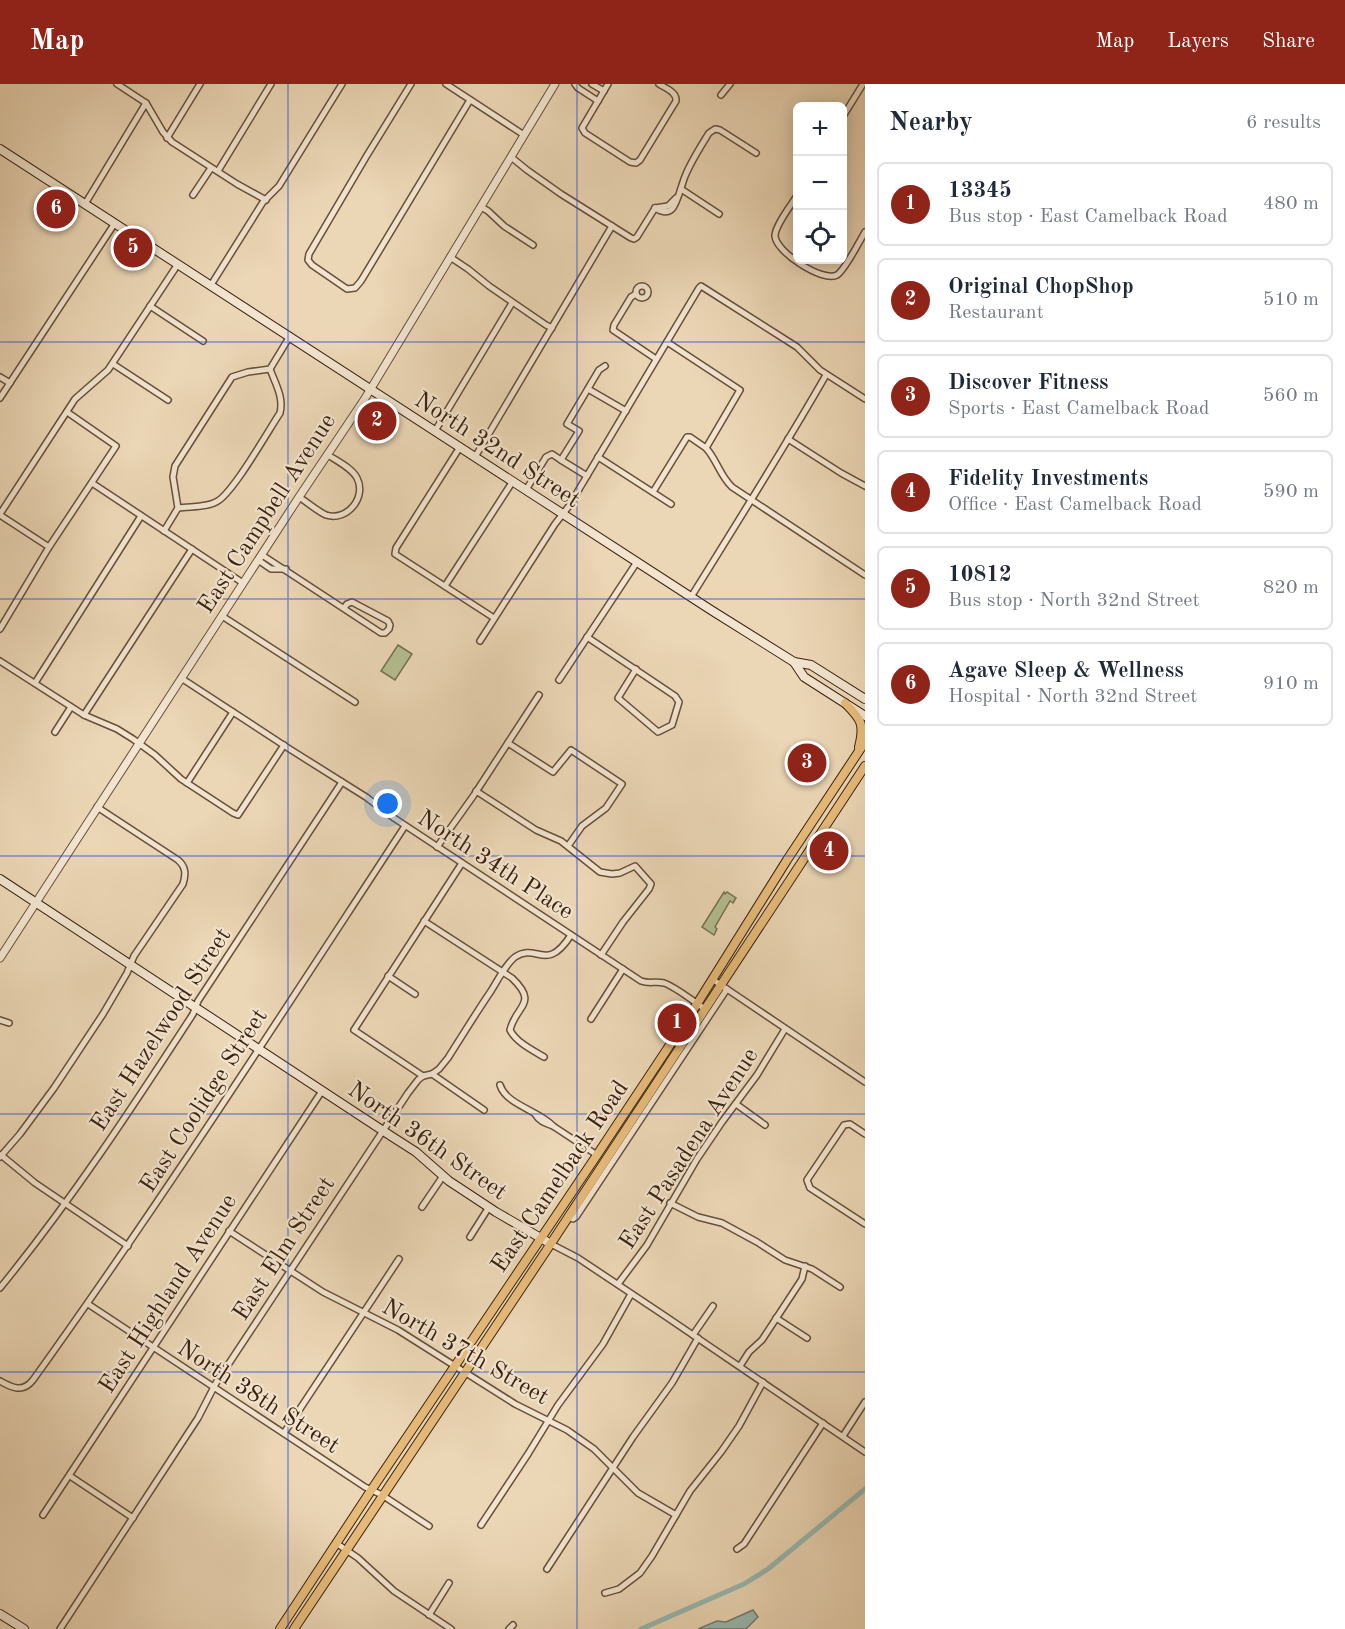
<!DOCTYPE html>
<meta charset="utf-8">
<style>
:root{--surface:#fff;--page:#f6f6f7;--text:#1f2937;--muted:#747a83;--line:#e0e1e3;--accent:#8f2418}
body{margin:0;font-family:"Old Standard TT",serif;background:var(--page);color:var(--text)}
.controls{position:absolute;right:18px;top:18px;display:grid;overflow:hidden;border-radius:9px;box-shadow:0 3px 15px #0003}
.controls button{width:54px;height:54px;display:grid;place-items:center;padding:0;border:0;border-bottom:2px solid var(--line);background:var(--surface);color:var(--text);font:30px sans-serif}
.you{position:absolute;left:388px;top:720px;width:21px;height:21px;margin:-15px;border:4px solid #fff;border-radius:50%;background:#1a73e8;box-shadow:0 0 0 9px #1a73e833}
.badge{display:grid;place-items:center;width:39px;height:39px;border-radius:50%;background:var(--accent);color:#fff;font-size:20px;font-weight:700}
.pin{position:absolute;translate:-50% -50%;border:3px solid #fff;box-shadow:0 2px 6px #0006}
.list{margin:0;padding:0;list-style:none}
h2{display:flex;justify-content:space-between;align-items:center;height:78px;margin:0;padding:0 24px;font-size:26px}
h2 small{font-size:20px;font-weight:400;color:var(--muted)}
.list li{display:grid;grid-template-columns:39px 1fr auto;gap:18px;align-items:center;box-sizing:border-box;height:84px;margin:0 12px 12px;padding:0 12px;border:2px solid var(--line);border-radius:9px}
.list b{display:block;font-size:22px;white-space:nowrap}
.list p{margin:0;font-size:20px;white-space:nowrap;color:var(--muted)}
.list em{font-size:20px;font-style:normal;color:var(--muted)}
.icon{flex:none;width:33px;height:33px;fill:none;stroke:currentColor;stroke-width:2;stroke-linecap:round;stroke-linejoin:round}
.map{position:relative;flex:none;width:865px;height:1545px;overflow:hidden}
header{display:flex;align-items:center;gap:36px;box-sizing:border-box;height:84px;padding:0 30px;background:var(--accent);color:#fff}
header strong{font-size:28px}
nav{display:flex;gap:33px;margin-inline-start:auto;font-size:21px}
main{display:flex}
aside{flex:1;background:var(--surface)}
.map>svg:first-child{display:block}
</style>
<header>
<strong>Map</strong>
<nav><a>Map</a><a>Layers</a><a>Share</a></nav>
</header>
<main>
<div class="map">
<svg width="865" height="1545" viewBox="0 0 865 1545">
<rect width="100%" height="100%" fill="#ebd6b5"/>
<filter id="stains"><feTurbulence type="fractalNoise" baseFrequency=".00333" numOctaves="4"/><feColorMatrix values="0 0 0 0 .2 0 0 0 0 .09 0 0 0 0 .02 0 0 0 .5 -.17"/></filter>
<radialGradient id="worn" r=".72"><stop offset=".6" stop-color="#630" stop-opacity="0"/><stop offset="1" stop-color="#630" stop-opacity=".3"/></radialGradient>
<g fill="#b3be90" stroke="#777050" stroke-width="1.5">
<polygon points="398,561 412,570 395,596 381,587"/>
<polygon points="724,808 725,810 727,808 736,814 733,819 730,817 715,843 717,845 714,851 702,843"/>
</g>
<polygon fill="#98b9af" stroke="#737d70" stroke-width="1.5" points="753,1526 758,1533 746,1545 698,1545 717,1537 726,1538"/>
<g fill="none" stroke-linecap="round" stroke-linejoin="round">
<polyline stroke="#98b9af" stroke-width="5" points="641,1545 744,1500 768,1485 865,1405"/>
<defs>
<g id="minor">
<polyline points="117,0 146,19 163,48 172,58 237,100 266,116"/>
<polyline points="411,0 366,73 309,170 308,176 312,181 347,205 355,204 361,197 470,16"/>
<polyline points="446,0 524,51"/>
<polyline points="575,0 578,4 598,17"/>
<polyline points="592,0 604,7"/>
<path d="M608,0L582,44L585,49L630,78L636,79L640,76L676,17C677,8 665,4 659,0"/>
<polyline points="721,11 730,0"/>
<polyline points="842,34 863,0"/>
<polyline points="167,54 200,0"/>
<polyline points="511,73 527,86 561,110 631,154 634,155 637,153 655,124"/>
<polyline points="218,87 271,0"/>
<polyline points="681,105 719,130"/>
<path d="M798,110C792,120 776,140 775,151C774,167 823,199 837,191C845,186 859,158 865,148"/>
<polyline points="193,111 211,84"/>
<polyline points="85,120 146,19"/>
<polyline points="481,123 488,127 504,142 533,161"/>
<path d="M655,124C660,127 667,130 672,125C678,119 682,98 686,90C692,76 701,62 709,49L715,45L720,46L756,69"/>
<polyline points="655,124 668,122 676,114"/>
<polyline points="450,173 468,185 489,202 546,241 552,244"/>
<polyline points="211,201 263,118 279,102 342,0"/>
<circle cx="642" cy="208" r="6"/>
<polyline points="636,210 631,213 614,241 613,246 656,275"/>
<polyline points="150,222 203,257"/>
<polyline points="113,280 168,316"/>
<polyline points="0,293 10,299"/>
<polyline points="588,305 626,327"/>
<polyline points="0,314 115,139"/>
<polyline points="435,347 512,219"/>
<polyline points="788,355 841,389 865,402"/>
<polyline points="460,363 396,464 395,470 494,534"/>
<path d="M706,364C717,376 720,392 732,403L865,491"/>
<polyline points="475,373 612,142"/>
<polyline points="598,373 671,420"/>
<polyline points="561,376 587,392"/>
<polyline points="92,399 243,499"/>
<polyline points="526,406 546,373 552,370 561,376 579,347 567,340 599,286 605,282"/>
<polyline points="653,408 687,353 690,353 706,364 740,306 667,258"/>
<path d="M299,413C307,418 317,427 326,431C347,438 367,413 357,394C352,384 337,377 328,371"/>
<path d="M178,424C190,422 205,424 216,418C232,411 268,347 280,329C284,313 275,299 270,285"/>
<polyline points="0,430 75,315 108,286 178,180"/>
<polyline points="0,431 49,463"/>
<polyline points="164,447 178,424 173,393 175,382 232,293 248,288 270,285 290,252"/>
<polyline points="262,471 381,549 385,549 389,545 390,541 388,537 352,518 347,520 344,524"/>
<polyline points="258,476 271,485 286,485"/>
<polyline points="445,502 513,397"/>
<path d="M691,513C737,439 783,366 826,291"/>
<polyline points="222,532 355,618"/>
<polyline points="0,545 49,463 116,362 67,328"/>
<polyline points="587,553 675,612 679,618 672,641 658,648 618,614 636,585"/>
<polyline points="480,557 555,440 569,422 699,204 701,202 797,263 820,286 865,315"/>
<polyline points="0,577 84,631 117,645 133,655 155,671 181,695 233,729 238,731 284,661"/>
<path d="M181,594L288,664L366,713L394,734L641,897C649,900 656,897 664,899C676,903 694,918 705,925"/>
<polyline points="559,596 637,478"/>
<polyline points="35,599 141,432"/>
<polyline points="84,631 192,465"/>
<polyline points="55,648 71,623"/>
<polyline points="508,659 553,688 571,666 622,700 606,724 582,742 568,762"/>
<polyline points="187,699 233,628"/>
<polyline points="476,707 536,746 561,757 600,788 612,790 620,789 635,782 651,800 649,805 623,838 601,871"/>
<polyline points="437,763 474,711 539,611"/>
<path d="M424,837L512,894C539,920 516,921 510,946C516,958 532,966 544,973"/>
<polyline points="388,892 415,910"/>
<polyline points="712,895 865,998"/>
<polyline points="591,935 623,885"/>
<polyline points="0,936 9,939"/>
<polyline points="432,990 484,1026"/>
<polyline points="423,992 354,946 462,779"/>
<path d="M500,1001C506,1021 540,1027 553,1042L597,1071"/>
<polyline points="736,1020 765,1041"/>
<path d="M535,1030C539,1037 545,1039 553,1042"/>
<polyline points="865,1050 850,1040 844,1041 807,1096 810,1104 865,1140"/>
<polyline points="1,1071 35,1099 128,1162"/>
<path d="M0,1073L20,1050L54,1004L103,930L127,889L134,872L183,800C186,790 186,783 178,776L97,723"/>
<polyline points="670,1119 698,1133 722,1139 757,1158 785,1176 812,1185 840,1203"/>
<polyline points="422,1123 443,1092"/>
<polyline points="569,1133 573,1135 576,1133 727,905"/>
<polyline points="229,1147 323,1208 398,1246 515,1320 567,1346 594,1365 638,1409 676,1431"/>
<polyline points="470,1153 489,1123"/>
<polyline points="551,1160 578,1174 665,1232 865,1368"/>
<polyline points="618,1200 647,1161 697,1075 722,1038 757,991 785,945"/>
<path d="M0,1204C71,1117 132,1024 193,930L198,917L342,698"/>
<polyline points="88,1220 365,1403 382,1411 429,1442"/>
<polyline points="776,1234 807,1254"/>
<polyline points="693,1251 713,1222"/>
<polyline points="740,1282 749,1268 762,1256 802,1195 805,1182"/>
<path d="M0,1297C12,1304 23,1309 33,1296C163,1115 283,928 405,742"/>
<polyline points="284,1349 399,1175"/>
<polyline points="843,1352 865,1318"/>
<polyline points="70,1392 133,1434"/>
<polyline points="43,1431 322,1007"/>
<polyline points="481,1441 528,1370 558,1321 603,1260 631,1210"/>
<polyline points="336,1459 358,1474 394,1507 451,1545"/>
<polyline points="737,1465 744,1460 823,1339"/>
<polyline points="547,1485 633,1353 672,1299 698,1254"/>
<polyline points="605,1509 619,1505 640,1489 652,1472 690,1407 721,1368 739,1342 763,1298"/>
<polyline points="429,1531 449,1499"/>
<path d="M60,1545L198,1334L216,1299L408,1009L418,996L423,992L432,990L439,985L448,974C462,952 476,929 491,907C498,896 505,881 515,873C537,858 546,890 571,851"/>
<polyline points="509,1545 513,1541"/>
</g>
<polyline id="tertiary" points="0,874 299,413 364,316 555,0"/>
<g id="secondary">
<polyline points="0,65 711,526 794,578 811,581 865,615"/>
<polyline points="794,578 804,593 865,632"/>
<polyline points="0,795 391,1052 416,1068 449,1097 496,1128 551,1160"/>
<polyline points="0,1530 24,1545"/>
</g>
<g id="primary">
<path d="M845,619C861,635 865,640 859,663"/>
<polyline points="280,1545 372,1405 597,1071 697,920 787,776 865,658"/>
<polyline points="294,1545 546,1167 865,682"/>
</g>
</defs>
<use href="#minor" stroke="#674f3a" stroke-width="8"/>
<use href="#tertiary" stroke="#674f3a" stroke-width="9"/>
<use href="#secondary" stroke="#3b2211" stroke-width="10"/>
<use href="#primary" stroke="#3b2211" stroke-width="10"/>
<use href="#minor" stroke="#f2e4cf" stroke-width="5"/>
<use href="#tertiary" stroke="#f2e4cf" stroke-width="7"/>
<use href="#secondary" stroke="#f2e4cf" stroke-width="8"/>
<use href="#primary" stroke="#e6bb7a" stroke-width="8"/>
</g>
<path fill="none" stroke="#1d4ed8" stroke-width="1.5" stroke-opacity="0.55" d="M288,0V1545M577,0V1545M0,258H865M0,515H865M0,772H865M0,1030H865M0,1288H865"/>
<g text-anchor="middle" stroke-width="4.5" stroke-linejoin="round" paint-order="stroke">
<g font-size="24" fill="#3b2211" stroke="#f2e4cf">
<text transform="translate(498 365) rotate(33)" y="8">North 32nd Street</text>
<text transform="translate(266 429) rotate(-57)" y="8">East Campbell Avenue</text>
<text transform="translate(496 780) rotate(33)" y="8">North 34th Place</text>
<text transform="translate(160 945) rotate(-57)" y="8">East Hazelwood Street</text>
<text transform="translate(203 1016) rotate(-57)" y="8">East Coolidge Street</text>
<text transform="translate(428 1056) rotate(35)" y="8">North 36th Street</text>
<text transform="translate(688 1064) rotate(-57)" y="8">East Pasadena Avenue</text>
<text transform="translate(559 1092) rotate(-56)" y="8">East Camelback Road</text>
<text transform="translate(283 1164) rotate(-57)" y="8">East Elm Street</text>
<text transform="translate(167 1209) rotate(-57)" y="8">East Highland Avenue</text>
<text transform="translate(466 1267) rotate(30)" y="8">North 37th Street</text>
<text transform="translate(259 1312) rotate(33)" y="8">North 38th Street</text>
</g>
</g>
<rect width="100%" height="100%" filter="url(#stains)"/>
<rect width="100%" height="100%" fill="url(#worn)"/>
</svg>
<div class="controls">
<button>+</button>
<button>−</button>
<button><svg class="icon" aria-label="locate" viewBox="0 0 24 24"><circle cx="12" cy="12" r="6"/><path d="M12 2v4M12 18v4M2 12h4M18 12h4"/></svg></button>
</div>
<div class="you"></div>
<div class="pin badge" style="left:677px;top:939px">1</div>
<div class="pin badge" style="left:377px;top:337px">2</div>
<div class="pin badge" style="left:807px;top:679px">3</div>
<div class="pin badge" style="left:829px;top:767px">4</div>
<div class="pin badge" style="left:133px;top:164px">5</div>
<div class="pin badge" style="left:56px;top:125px">6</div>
</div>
<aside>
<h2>Nearby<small>6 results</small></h2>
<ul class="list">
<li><span class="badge">1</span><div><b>13345</b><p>Bus stop · East Camelback Road</p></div><em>480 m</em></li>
<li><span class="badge">2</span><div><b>Original ChopShop</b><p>Restaurant</p></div><em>510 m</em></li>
<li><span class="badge">3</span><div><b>Discover Fitness</b><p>Sports · East Camelback Road</p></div><em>560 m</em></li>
<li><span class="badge">4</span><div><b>Fidelity Investments</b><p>Office · East Camelback Road</p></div><em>590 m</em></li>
<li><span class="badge">5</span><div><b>10812</b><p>Bus stop · North 32nd Street</p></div><em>820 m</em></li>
<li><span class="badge">6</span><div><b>Agave Sleep &amp; Wellness</b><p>Hospital · North 32nd Street</p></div><em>910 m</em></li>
</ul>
</aside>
</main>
